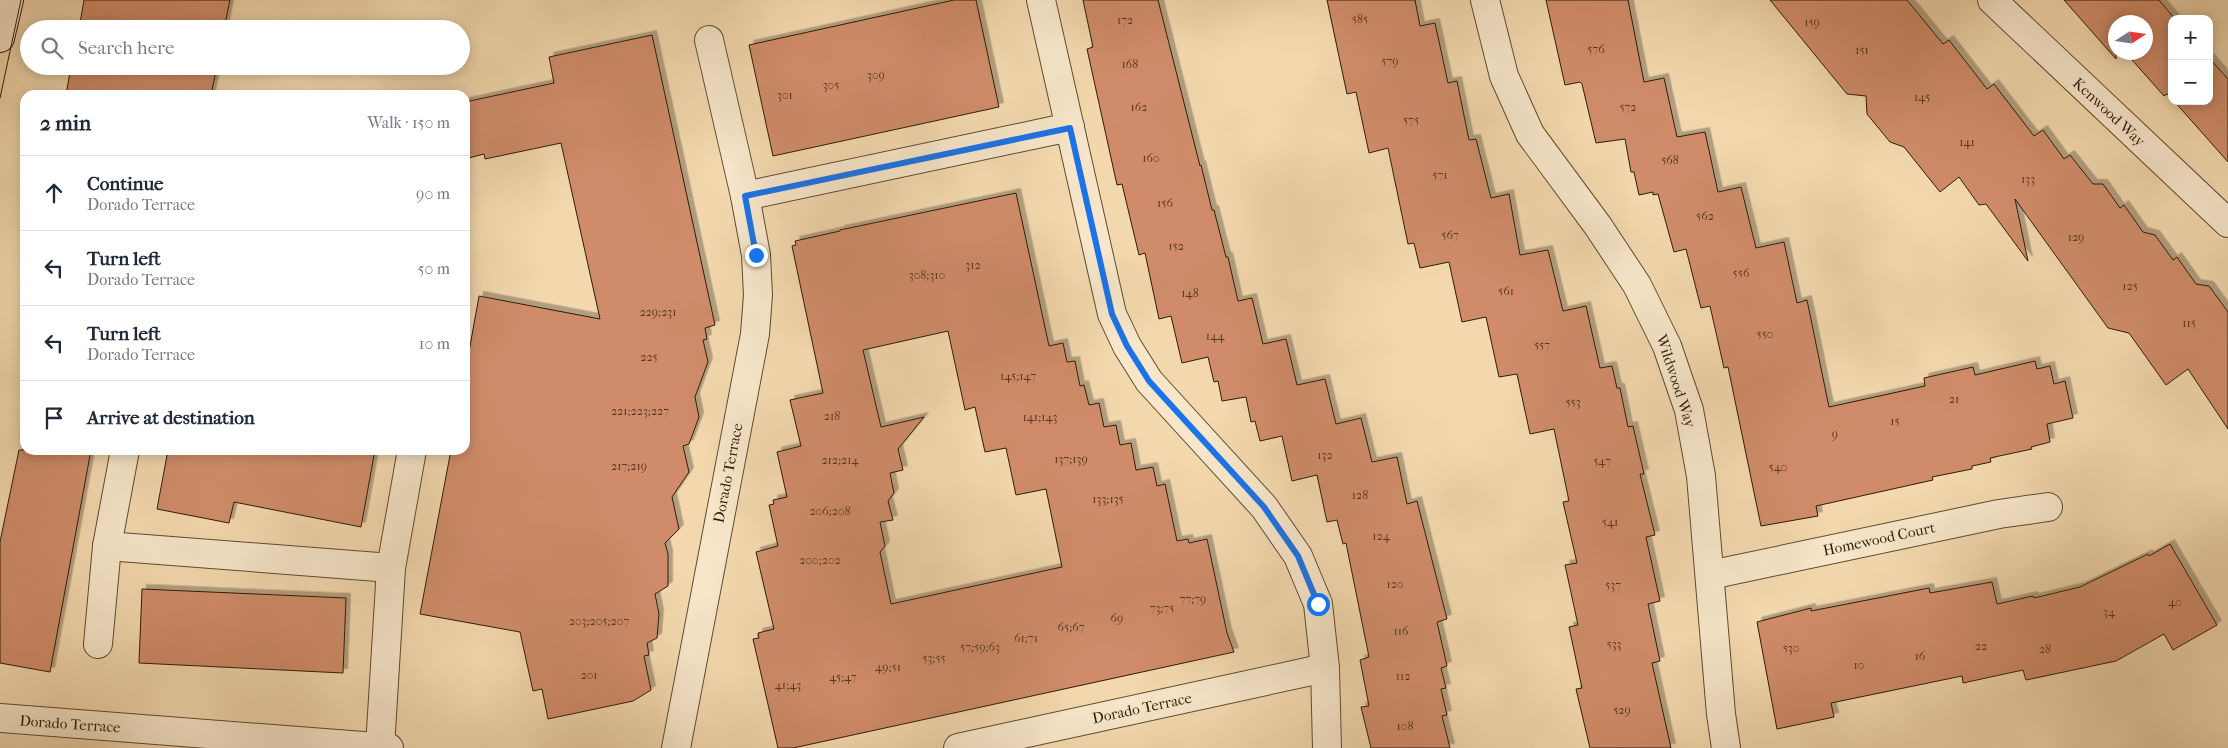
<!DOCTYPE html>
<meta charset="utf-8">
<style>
:root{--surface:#fff;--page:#f6f6f7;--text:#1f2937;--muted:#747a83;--line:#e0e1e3}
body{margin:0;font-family:"IM FELL French Canon",serif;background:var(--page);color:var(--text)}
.controls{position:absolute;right:15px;top:15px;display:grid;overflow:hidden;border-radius:10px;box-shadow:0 2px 12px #0003}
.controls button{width:45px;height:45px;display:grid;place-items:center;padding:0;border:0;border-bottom:1px solid var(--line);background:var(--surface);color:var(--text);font:25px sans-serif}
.compass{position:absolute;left:2108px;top:15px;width:45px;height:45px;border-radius:50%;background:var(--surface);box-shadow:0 2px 12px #0003;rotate:78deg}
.stop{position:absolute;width:15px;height:15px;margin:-11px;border:4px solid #1a73e8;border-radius:50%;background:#fff}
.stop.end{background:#1a73e8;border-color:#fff;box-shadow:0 1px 5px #0008}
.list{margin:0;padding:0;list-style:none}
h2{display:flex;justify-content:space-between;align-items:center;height:65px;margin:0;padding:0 20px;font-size:21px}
h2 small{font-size:16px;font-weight:400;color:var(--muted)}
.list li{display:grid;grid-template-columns:32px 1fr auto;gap:15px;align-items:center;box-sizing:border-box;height:75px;padding:0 20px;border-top:1px solid var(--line)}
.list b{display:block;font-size:19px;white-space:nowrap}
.list p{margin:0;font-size:16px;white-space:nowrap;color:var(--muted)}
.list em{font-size:16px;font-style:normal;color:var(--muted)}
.icon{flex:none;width:28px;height:28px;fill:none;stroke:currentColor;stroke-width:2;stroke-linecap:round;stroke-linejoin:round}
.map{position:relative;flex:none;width:2228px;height:748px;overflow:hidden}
.search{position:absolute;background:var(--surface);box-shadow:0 2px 12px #0003;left:20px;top:20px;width:450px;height:55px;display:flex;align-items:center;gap:12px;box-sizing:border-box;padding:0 18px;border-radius:28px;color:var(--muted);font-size:19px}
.panel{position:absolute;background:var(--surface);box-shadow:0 2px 12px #0003;left:20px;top:90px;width:450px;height:365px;border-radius:15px}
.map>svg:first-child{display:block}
</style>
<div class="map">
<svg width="2228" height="748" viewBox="0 0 2228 748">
<defs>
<filter id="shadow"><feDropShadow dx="4.5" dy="-4.5" stdDeviation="0" flood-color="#0004"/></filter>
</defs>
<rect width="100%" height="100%" fill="#f3d8ae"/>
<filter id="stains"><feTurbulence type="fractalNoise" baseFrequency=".004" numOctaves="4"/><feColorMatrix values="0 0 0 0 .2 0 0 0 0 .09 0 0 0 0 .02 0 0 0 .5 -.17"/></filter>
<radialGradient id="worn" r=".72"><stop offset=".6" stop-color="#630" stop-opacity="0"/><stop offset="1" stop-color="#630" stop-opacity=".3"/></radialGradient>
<g fill="#d08c6a" stroke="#2d1c07" fill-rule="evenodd" filter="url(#shadow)">
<polygon points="84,0 230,0 224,29 79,29"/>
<polygon points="954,0 976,0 999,107 773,156 749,45"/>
<polygon points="1083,0 1158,0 1200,166 1201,165 1212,210 1214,210 1226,257 1228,257 1238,301 1252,298 1263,344 1286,339 1297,385 1325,379 1336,424 1361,418 1372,462 1397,457 1407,504 1417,501 1447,619 1437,622 1447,666 1441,668 1446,688 1441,689 1447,715 1442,716 1450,748 1371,748 1361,707 1369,706 1360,660 1369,657 1346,543 1343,544 1337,520 1327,522 1317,475 1292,481 1282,436 1260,441 1255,421 1251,422 1246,397 1222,401 1218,381 1214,382 1208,357 1182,363 1171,316 1159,319 1145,253 1139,255 1122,184 1117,185 1087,49 1093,47"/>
<polygon points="1327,0 1415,0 1420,26 1435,23 1448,83 1457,81 1469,140 1476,139 1491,198 1509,194 1520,255 1548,250 1563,311 1586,306 1600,368 1612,366 1617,388 1620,388 1628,427 1633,426 1644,474 1640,474 1655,535 1646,537 1660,601 1648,604 1660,661 1652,663 1671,748 1590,748 1576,689 1582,688 1569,627 1578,625 1565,565 1577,563 1563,502 1569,501 1554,429 1530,434 1517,374 1499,377 1486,317 1462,322 1449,262 1420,268 1414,243 1408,244 1388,148 1369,153 1356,92 1347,94"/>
<polygon points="1546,0 1628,0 1644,82 1664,78 1677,137 1705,132 1718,192 1741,187 1756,248 1784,242 1797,303 1807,300 1829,407 1925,386 1924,378 1973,367 1975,375 2035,361 2037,369 2050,366 2054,384 2065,381 2073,418 2047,424 2050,442 2031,447 2032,449 1990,458 1991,462 1972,466 1972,469 1932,477 1933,480 1816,506 1818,516 1761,526 1728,367 1724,368 1710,306 1701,308 1686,249 1674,252 1658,194 1653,195 1653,192 1639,195 1634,172 1631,172 1625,139 1596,143 1582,84 1580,82 1565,85"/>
<polygon points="1770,0 1907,0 1943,44 1949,40 1987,89 1994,84 2034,136 2043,130 2064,159 2070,155 2093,184 2103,184 2120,208 2124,205 2143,232 2155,235 2173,260 2177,257 2196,284 2209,286 2228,312 2228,429 2188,369 2166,385 2129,333 2108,328 2015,199 2028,261 1986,204 1979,205 1959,177 1940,192 1904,147 1890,142 1867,114 1866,96 1847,94"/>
<polygon points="2064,0 2159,0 2175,19 2172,19 2172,99 2167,94 2164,96 2125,52 2146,52 2146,22 2116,22 2116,59"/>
<polygon points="652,35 715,325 705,328 707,339 703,340 708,362 695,397 699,417 689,444 683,446 689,472 672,497 679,529 665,543 668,554 668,586 655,594 659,614 657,638 647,643 649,655 644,656 651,690 633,701 548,719 542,689 533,691 520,632 420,614 451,450 465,450 465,374 479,296 600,319 561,143 485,159 484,154 465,159 465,102 554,83 549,57"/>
<polygon points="2209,58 2228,79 2228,162 2174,101 2209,101"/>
<polygon points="71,66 217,66 211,95 66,95"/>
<path d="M1016,193L1049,346L1063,343L1067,362L1075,361L1080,386L1084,385L1089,405L1099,403L1104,427L1116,425L1120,445L1131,443L1136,470L1153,467L1157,486L1165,484L1177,541L1188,539L1189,543L1207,539L1227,633L1234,652L793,748H778L753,639L759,638L758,633L774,629L756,552L778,546L769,505L774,504L773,500L787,497L777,452L801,446L790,400L823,393L792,246L796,245L795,241L840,231V230ZM948,331L965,410L975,407L985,452L1006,448L1016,495L1046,489L1062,567L891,604L880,552L885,546L880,522L893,520L888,501L894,493L890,473L903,470L898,449L924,417L881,427L863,350Z"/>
<polygon points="19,450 91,450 50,672 0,663 0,542"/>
<polygon points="168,450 375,450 361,527 234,502 229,523 157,509"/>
<polygon points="2170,544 2217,625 2173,650 2164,634 2116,661 2026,680 2023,670 1963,683 1962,676 1831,703 1834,717 1777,729 1757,622 1811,608 1811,611 1929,588 1930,593 1992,582 1997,604 2033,596 2034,598 2080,587 2148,554 2149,556"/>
<polygon points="142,589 346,598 343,673 139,663"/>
</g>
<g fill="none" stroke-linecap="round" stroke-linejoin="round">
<defs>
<g id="minor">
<polyline points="1041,0 1112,314 1127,346 1149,381 1264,507 1298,556 1318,604 1325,668 1327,748"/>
<polyline points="1485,0 1504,76 1530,134 1598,226 1637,285 1667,346 1689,410 1701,476 1721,714 1726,748"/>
<polyline points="1992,0 2228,223"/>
<polyline points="745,196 1070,127"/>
<polyline points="107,546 391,568"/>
<polyline points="1710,575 1999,514 2048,507"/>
<polyline points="98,644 107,546 125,450"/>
<polyline points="0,718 389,748"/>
<polyline points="380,747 391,568 412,450"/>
<polyline points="676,748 755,334 758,295 756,255 745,196 709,40"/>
<polyline points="958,748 1325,668"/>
</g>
<polyline id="secondary" points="0,38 9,0"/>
</defs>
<use href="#minor" stroke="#5e4b31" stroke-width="30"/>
<use href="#secondary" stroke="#2d1c07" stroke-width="30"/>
<use href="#minor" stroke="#f7e6ca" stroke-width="28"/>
<use href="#secondary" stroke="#f7e6ca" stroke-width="28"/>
<polyline stroke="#2d1c07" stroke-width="1" points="0,98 21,0"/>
</g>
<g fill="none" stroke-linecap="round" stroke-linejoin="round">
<polyline stroke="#1a73e8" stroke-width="6" points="756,255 745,196 1070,128 1112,314 1127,346 1149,381 1264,507 1298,556 1318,604"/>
</g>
<g text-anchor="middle" stroke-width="4" stroke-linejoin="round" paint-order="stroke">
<g font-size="12" fill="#563820">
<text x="1360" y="23">585</text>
<text x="1125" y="24">172</text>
<text x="1812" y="26">159</text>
<text x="1596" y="53">576</text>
<text x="1862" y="54">151</text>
<text x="1390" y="65">579</text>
<text x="1130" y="68">168</text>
<text x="876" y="79">309</text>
<text x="831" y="89">305</text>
<text x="785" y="99">301</text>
<text x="1922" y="101">145</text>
<text x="1139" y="111">162</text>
<text x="1628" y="111">572</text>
<text x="1411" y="124">575</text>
<text x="1967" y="146">141</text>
<text x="1151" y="162">160</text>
<text x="1670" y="164">568</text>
<text x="1440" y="179">571</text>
<text x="2028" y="183">133</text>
<text x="1165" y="207">156</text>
<text x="1705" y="220">562</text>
<text x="1450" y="239">567</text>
<text x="2076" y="241">129</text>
<text x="1176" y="250">152</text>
<text x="973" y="269">312</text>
<text x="1741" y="277">556</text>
<text x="927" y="279">308;310</text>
<text x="2130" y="290">125</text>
<text x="1506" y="295">561</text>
<text x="1190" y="297">148</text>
<text x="658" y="316">229;231</text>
<text x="2189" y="327">115</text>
<text x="1765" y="338">550</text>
<text x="1215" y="340">144</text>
<text x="1542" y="349">557</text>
<text x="649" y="361">225</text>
<text x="1018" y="380">145;147</text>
<text x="1954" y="403">21</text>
<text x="1573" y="406">553</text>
<text x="640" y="415">221;223;227</text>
<text x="832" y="420">218</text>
<text x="1040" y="421">141;143</text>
<text x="1895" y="425">15</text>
<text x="1835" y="438">9</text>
<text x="1325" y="459">132</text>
<text x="1071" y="463">137;139</text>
<text x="840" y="464">212;214</text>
<text x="1602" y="465">547</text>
<text x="629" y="470">217;219</text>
<text x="1778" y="471">540</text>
<text x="1360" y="499">128</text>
<text x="1108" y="503">133;135</text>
<text x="830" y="515">206;208</text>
<text x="1610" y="526">541</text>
<text x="1381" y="540">124</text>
<text x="820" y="564">200;202</text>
<text x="1395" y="588">120</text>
<text x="1613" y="589">537</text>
<text x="1193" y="603">77;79</text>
<text x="2175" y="606">40</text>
<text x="1162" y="612">73;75</text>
<text x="2109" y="616">34</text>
<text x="1117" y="622">69</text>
<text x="599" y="625">203;205;207</text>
<text x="1071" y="631">65;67</text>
<text x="1401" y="635">116</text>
<text x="1026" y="642">61;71</text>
<text x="1614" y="648">533</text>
<text x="1981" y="650">22</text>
<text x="980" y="651">57;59;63</text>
<text x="1791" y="652">530</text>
<text x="2045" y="653">28</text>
<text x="1920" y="660">16</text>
<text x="934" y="662">53;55</text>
<text x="1859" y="669">10</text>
<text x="888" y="671">49;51</text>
<text x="589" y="679">201</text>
<text x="1403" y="680">112</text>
<text x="843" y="681">45;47</text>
<text x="788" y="689">41;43</text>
<text x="1622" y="714">529</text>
<text x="1405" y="730">108</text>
</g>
<g font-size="15" fill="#2d1c07" stroke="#f7e6ca">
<text transform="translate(2109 112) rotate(43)" y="5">Kenwood Way</text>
<text transform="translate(1676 381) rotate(72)" y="5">Wildwood Way</text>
<text transform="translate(728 473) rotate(-79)" y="5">Dorado Terrace</text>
<text transform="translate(1879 539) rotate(-12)" y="5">Homewood Court</text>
<text transform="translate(1142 708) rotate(-12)" y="5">Dorado Terrace</text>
<text transform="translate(70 724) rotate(4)" y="5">Dorado Terrace</text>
</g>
</g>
<rect width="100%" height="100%" filter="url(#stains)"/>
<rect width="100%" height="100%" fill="url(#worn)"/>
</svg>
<div class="controls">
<button>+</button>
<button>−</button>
</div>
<svg class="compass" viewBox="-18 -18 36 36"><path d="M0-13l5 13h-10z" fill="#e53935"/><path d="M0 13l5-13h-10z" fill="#747a83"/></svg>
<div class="stop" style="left:1318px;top:604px"></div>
<div class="stop end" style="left:756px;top:255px"></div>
<div class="search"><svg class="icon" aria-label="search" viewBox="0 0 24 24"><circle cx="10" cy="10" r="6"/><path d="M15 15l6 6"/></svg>Search here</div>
<section class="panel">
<h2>2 min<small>Walk · 150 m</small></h2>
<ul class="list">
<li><svg class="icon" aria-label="ahead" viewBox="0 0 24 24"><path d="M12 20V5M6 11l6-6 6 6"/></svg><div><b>Continue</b><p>Dorado Terrace</p></div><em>90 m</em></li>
<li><svg class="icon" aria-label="left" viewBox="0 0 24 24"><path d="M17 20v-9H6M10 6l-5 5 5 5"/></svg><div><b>Turn left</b><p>Dorado Terrace</p></div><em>50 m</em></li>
<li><svg class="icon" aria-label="left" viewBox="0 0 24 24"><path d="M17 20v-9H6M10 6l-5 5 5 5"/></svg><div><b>Turn left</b><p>Dorado Terrace</p></div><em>10 m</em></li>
<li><svg class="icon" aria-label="arrive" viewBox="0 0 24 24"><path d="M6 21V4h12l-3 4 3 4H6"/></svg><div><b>Arrive at destination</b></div></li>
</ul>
</section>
</div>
